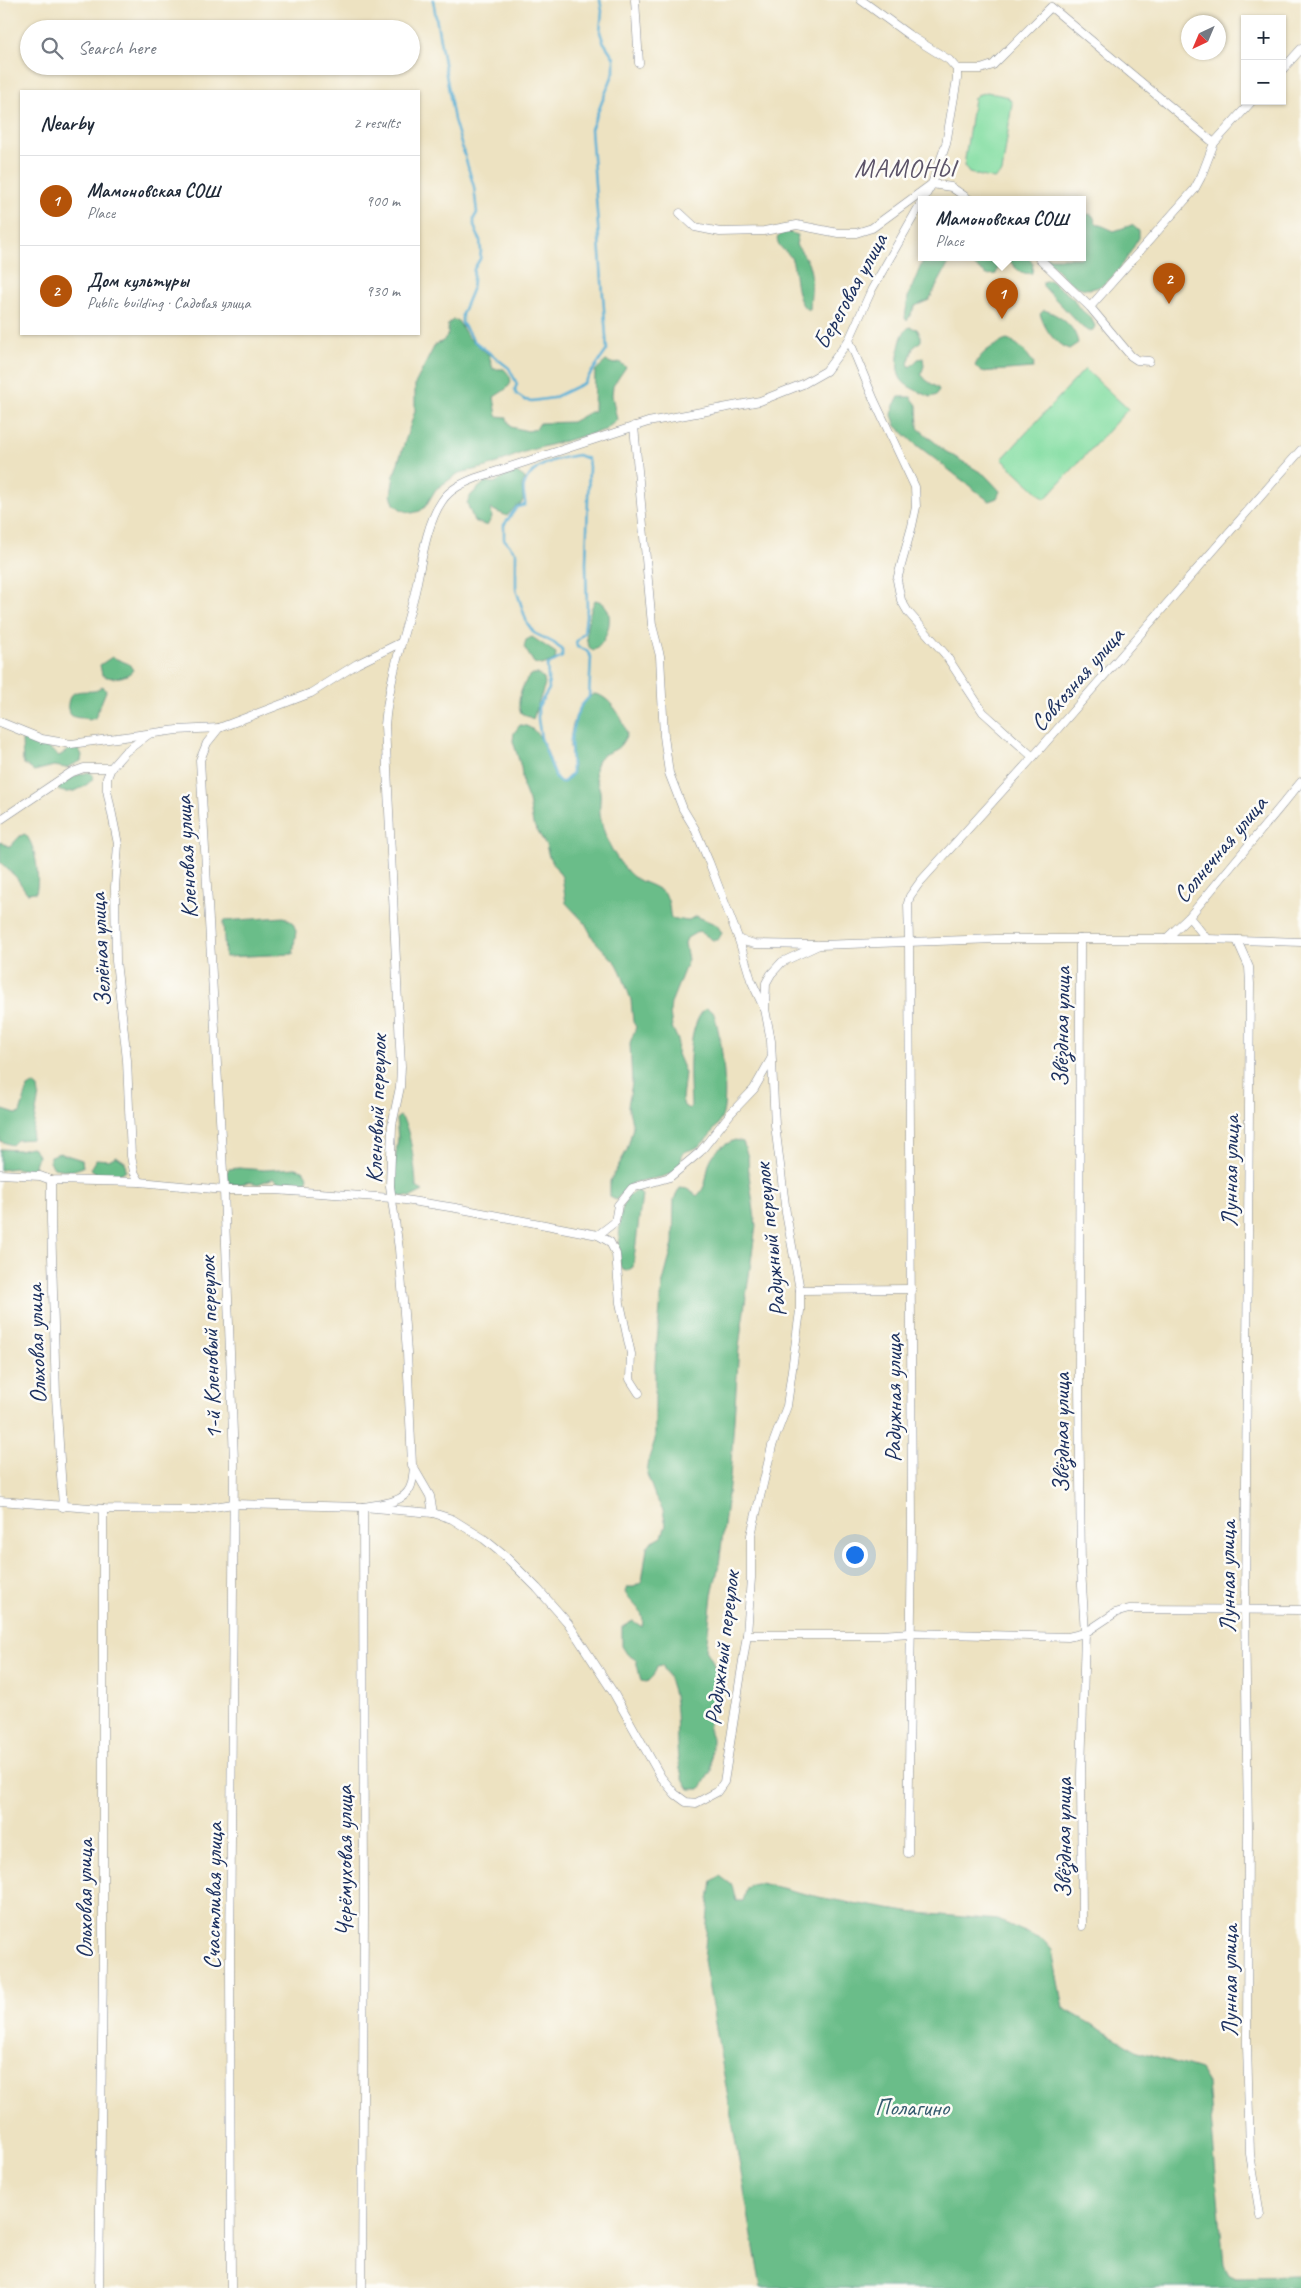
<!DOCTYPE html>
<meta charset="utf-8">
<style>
:root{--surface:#fff;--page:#f2f2f3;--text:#1f2937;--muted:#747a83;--line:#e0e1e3;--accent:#b45309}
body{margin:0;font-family:Caveat,sans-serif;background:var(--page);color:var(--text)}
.controls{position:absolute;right:15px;top:15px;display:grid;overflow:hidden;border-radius:0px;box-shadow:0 1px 4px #0004}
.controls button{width:45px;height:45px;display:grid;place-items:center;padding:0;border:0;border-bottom:1px solid var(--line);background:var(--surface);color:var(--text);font:25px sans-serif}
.compass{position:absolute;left:1181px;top:15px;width:45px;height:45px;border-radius:50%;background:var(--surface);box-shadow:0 1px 4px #0004;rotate:224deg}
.you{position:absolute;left:854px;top:1554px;width:18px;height:18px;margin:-12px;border:4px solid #fff;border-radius:50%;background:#1a73e8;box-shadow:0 0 0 8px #1a73e833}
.badge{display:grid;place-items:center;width:32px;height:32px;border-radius:50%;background:var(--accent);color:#fff;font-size:16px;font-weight:700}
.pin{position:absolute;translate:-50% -41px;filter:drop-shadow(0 1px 2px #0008)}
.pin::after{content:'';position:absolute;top:26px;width:18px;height:15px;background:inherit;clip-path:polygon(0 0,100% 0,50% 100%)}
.popup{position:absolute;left:918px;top:196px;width:168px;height:65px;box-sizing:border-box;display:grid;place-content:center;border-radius:0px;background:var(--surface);filter:drop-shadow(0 1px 4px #0005);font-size:16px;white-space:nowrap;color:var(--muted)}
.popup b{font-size:19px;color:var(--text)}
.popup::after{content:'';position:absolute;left:50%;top:100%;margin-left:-10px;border:10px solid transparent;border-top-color:var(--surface)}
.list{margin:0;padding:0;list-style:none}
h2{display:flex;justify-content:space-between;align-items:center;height:65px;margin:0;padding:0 20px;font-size:21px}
h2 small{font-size:16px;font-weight:400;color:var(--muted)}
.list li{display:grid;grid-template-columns:32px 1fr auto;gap:15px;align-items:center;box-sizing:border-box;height:90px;padding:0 20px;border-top:1px solid var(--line)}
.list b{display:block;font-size:19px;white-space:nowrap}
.list p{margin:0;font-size:16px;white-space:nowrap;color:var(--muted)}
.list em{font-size:16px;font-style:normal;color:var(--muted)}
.icon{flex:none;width:28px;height:28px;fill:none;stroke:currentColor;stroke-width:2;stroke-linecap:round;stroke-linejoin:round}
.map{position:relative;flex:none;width:1301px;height:2288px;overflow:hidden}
.search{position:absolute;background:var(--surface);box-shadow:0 1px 4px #0004;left:20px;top:20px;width:400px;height:55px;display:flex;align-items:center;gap:12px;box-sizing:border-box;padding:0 18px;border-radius:28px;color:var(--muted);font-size:19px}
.panel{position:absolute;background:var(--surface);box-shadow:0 1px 4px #0004;left:20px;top:90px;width:400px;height:245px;border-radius:0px}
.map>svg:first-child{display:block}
</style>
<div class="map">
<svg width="1301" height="2288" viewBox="0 0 1301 2288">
<rect width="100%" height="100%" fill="#fdfcf7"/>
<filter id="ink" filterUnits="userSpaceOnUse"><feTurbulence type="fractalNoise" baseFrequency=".02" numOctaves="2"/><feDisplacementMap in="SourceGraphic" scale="10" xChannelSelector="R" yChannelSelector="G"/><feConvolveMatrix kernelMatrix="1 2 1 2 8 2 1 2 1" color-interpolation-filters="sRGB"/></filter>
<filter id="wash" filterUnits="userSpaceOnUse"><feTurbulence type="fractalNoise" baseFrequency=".0096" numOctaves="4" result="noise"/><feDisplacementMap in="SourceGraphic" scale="20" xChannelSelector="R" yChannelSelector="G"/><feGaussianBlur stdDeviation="1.12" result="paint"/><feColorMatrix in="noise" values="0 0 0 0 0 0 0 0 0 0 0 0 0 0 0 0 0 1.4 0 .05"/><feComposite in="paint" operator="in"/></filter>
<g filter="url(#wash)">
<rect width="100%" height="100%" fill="#ede2c1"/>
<g fill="#84dea3" stroke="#508680">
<polygon points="987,92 1008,97 1012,103 1002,173 994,179 969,173 964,166 974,98 977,95"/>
<polygon points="1085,369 1128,409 1045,499 1002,459"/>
</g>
<g fill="#6bbd89" stroke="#437674">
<path d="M1089,214L1093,216L1096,223L1114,231L1132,225L1139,231V238C1125,260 1104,305 1071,283C1062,276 1054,266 1046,258H1082V216Z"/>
<path d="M784,231L798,235L796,245C817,269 811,281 810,310C794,306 797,273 792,260C789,251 778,250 777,238Z"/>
<polygon points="924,258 955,258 949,263 929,300 915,306 907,321 905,318 908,297"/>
<polygon points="963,258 988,258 998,268 996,274 987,275"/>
<path d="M1007,258H1028L1033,263L1032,273C1020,276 1014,266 1007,258Z"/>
<polygon points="1049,280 1073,298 1078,307 1091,318 1095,326 1093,330 1088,331 1082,327 1043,286 1043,282"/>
<path d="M1044,310C1060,315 1075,326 1078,343L1069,349C1054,344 1045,329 1040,314Z"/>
<path d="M453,320L458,321L468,337L489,355L493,369H504C519,384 506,389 494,397L497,416L506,417L511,427L528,431L536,429L540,423L572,422L590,412H594L595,371L606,361L614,364L619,362L626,367L613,386L612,395L617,420L605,430L524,452L487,467L459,473L436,489L425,507L420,511L412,513L402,510L394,504L391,495L394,475L415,411V384L435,345L443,341L448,335V324Z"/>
<path d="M909,327L917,329L921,336V341L913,348L908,364L910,367L918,359L923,358L924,366L921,374L926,380L939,389L937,395L931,397C901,384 894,382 899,348C901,339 902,333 909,327Z"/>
<path d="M1006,340C1018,341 1028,355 1034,364L1033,368L981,372L975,366C980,352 993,346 1006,340Z"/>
<polygon points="899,397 911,397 917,405 918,428 945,451 985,475 1000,491 997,498 989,501 913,442 896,426 892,415 894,405"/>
<polygon points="518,473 525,478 522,486 523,500 521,504 516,506 507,516 491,509 492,517 487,526 474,521 467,503 471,495 485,482 494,483 507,476"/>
<path d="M595,600C619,604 609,643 593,651C580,642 589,613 595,600Z"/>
<polygon points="532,637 556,653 555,660 542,665 534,663 524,647 526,640"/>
<path d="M112,657L129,664L133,670C128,678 110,680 102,675L100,665Z"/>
<path d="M533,674H538L544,679L545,684L533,719L521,713C515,703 523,679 533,674Z"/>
<path d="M103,686L106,691L95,718L89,720C84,716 77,720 71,715C68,711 67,708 68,704C70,685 89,694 97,690C99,689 101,687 103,686Z"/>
<path d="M594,694C610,695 624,720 627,734C624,740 621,746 616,749C607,754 599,754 596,765C593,774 598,782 600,791C601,798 599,806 600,814C603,835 613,856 628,872C638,884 656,883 666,896C670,902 669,912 671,918L687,921L696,916L717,925L722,933L718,940H713L699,931L687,938L685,943L688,960L671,1003L670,1012L672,1027L678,1040L677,1054L685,1073L682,1099L684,1106L689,1109L691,1106C690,1081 685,1026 706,1008L713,1012C721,1029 730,1104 721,1119C716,1128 706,1142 696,1148C691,1150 687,1150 682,1154C682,1183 647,1175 629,1185C624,1188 621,1196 616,1200L610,1197V1181L627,1150L633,1127L628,1106L632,1083L630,1043L636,1027L633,1022L631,1000L621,972L617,964L594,940L585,923L566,903L562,877L549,857L546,845L533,824L529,801L523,786L521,767L513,741L514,733L520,725C544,726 549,760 556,778L560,782H564L572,774L573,770C573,762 571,755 570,747C570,729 577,702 594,694Z"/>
<polygon points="27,738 51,750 59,756 70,749 78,748 82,755 81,761 66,768 54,766 34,771 23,763 22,741"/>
<path d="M89,772L93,775V778C86,788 69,796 58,790C63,778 78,775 89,772Z"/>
<path d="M25,834C36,845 40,878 36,892L27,893L16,877L0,862V842L10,847L20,836Z"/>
<polygon points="284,917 293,923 296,931 293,954 225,957 223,921"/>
<polygon points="33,1084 38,1088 39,1095 31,1139 17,1140 12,1145 0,1141 0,1109 16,1114 20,1113 28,1087"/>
<path d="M400,1116C410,1122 416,1174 416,1187L423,1191L411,1197L398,1196L393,1178L398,1138L396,1119Z"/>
<path d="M735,1140L743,1142L748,1157L749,1175L756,1226L739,1346L730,1478L719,1565L712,1595L706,1650L712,1660L719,1679L708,1728L712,1739L711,1771L700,1789H689C665,1755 689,1707 662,1665L657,1666L653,1676L647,1682L641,1681L636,1660L627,1654L622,1646V1627L633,1621L642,1627C646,1608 631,1606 625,1592L627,1587H634L642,1582L647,1548L651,1542L662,1536L666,1525L663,1510L655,1496L647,1474L649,1458L655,1440V1364L662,1286L673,1244L674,1199L680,1188L688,1189L697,1196C716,1179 695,1156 735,1140Z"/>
<polygon points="30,1147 34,1148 38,1156 33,1171 15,1168 0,1170 0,1149 20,1150"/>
<polygon points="60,1153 82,1160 83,1167 71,1171 54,1168 50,1162 50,1156"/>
<path d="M116,1156L125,1162L126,1170C117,1178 98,1178 90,1169L96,1159L109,1160Z"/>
<polygon points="239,1168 264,1170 296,1168 303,1170 308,1177 306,1182 298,1187 281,1185 274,1178 258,1184 249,1182 236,1185 229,1183 226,1173 229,1169"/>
<path d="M637,1190L642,1195L633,1267L627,1271L623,1270L620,1266C620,1247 614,1198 637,1190Z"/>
<path d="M720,1876L732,1885L736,1901H743C747,1891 745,1882 760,1883L823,1898L907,1912L998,1920L1043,1940L1052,1950L1063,2008L1138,2051L1200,2070L1208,2083L1224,2265L1228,2273L1236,2277L1301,2276V2288H761L704,1960L709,1899L712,1881Z"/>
</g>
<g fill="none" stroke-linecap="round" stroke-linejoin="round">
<g stroke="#5ab0d6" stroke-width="2.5">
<polyline points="433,0 454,120 474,187 477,213 474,218 474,226 480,240 481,251 480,259 474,269 472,290 462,314 462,323 474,341 509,368 517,384 515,389 516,394 525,400 532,401 553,398 584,383 607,350 591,129 614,72 614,58 603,41 600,32 602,11 600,0"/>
<path d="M578,455L588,459L589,467L586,563L587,608L584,633L576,642L577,647L586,650L591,657L589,697L581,706L576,717L571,739L572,774L564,782H560L556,778L541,738L538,719V707L549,689L547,665L562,657V650L554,643L534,633L527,623L516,589V553L504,539V525L517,507L525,505C526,499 522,493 524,486C531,464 558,458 578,455Z"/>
</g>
</g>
</g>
<g filter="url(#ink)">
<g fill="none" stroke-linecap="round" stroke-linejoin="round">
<defs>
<g id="minor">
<polyline points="635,0 639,63"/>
<polyline points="957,69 981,69 993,65 1051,7 1214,143"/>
<polyline points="1282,70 1301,49"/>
<polyline points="680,213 695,227 720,232 764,231 797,225 838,233 856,233 872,228 932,184 951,187 970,200"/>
<polyline points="1039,258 1090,307 1131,356 1137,360 1149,361"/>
<polyline points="1090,307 1194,190 1201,177 1214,143 1252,101"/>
<polyline points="849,340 874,400 915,487 916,507 912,526 897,580 901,600 908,612 945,654 983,712 1033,757"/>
<polyline points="634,426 652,625 660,656 664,736 669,773 683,809 695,829 709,862 739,940 755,944 816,945"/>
<polyline points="0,722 42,739 71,744 177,730 219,728"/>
<polyline points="0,820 70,773 84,768 111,768"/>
<polyline points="1189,917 1207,939"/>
<polyline points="1080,939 1079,1383 1081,1569 1085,1633 1081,1774 1082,1926"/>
<polyline points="1166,939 1189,917 1301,782"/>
<polyline points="739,940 751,980 764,1008"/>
<polyline points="1237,940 1249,967 1250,984 1245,1609 1248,1829 1247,2044 1250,2154 1260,2215"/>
<polyline points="0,1174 40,1176 51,1180 140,1182 224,1190 275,1190 392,1198 456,1208 598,1235 610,1242 616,1254 620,1303 631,1354 630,1379 639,1393"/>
<polyline points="51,1180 51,1221 56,1396 63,1507"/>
<polyline points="140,1182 134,1172 131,1156 127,1060 116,961 115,887 118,844 107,790 107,778 111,768 125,752 149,734"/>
<polyline points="598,1235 615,1222 618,1205 632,1188 670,1177 700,1152 731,1113 754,1089 771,1059"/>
<polyline points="800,1290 911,1289"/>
<polyline points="0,1501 103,1509 195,1510 233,1504 363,1507 433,1513 452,1519 484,1539 506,1557 537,1588 568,1623 613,1692 661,1777 675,1794 686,1802 696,1803 717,1792 724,1782 747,1635 751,1578 751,1535 772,1446 787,1406 800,1311 800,1290 786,1213 775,1125 771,1041 765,1009 766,983 771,974 782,962 819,945 996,939 1207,939 1301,942"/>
<path d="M433,1513L430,1496L412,1465L407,1352L399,1249L390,1186L392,1125L400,1087L401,1067L385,725C389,679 404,636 415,592C421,565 426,524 442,501C450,489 463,483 476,478L648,422L760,401L803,384L826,371L849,340L872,289L932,184L946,144L957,79V69L949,60L909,35L861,0"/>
<polyline points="747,1635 881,1635 910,1633 1068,1637 1085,1633 1115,1613 1129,1609 1301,1610"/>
<polyline points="908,1853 912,1528 909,942 908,903 910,896 920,882 1033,757 1301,450"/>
<polyline points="99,2288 103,1963 103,1509"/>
<polyline points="231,2288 230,1963 234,1461 224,1190 200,760 207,743 219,728 311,693 357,664 400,643"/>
<path d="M362,2288L364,1912L363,1507C377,1504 403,1504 410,1488C413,1482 413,1474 414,1468"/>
</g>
</defs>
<use href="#minor" stroke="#848890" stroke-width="9"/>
<use href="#minor" stroke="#fff" stroke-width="8"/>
</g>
</g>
<g text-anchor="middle" stroke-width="5" stroke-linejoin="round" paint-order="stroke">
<g font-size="24" fill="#1b2f5e" stroke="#fdfcf7">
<text transform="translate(850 291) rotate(-61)" y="8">Береговая улица</text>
<text transform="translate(1077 679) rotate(-49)" y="8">Совхозная улица</text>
<text transform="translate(1220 849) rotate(-50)" y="8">Солнечная улица</text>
<text transform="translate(186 857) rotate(-93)" y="8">Кленовая улица</text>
<text transform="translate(100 950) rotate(-93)" y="8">Зелёная улица</text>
<text transform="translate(1061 1027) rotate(-89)" y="8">Звёздная улица</text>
<text transform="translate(376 1109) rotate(-88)" y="8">Кленовый переулок</text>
<text transform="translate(1230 1171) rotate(-89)" y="8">Лунная улица</text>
<text transform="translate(770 1240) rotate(-96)" y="8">Радужный переулок</text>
<text transform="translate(36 1344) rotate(-92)" y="8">Ольховая улица</text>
<text transform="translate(210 1348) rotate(-92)" y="8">1-й Кленовый переулок</text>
<text transform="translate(893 1398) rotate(-90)" y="8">Радужная улица</text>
<text transform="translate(1061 1433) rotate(-90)" y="8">Звёздная улица</text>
<text transform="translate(1227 1577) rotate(-90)" y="8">Лунная улица</text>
<text transform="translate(722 1648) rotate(-83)" y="8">Радужный переулок</text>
<text transform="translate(1063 1838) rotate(-90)" y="8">Звёздная улица</text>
<text transform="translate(344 1861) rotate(-90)" y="8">Черёмуховая улица</text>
<text transform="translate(213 1896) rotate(-89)" y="8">Счастливая улица</text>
<text transform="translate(84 1899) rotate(-90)" y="8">Ольховая улица</text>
<text transform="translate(1229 1981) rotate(-90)" y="8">Лунная улица</text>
</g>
<g font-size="24" fill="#355b6f" stroke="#fdfcf7">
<text x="912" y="2115">Полагино</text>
</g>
<g font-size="26" letter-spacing="1" fill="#5b5368" stroke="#fdfcf7">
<text x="905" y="177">МАМОНЫ</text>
</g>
</g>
</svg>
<div class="controls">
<button>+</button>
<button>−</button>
</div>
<svg class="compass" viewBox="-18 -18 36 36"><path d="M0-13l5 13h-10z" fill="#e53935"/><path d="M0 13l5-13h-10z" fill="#747a83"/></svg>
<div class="you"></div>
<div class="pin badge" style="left:1002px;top:319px">1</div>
<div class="popup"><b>Мамоновская СОШ</b>Place</div>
<div class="pin badge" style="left:1169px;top:304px">2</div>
<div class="search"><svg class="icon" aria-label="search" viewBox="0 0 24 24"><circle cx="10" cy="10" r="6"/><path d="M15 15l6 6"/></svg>Search here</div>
<section class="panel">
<h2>Nearby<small>2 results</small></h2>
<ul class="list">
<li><span class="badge">1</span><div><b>Мамоновская СОШ</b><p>Place</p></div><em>900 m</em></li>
<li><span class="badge">2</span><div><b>Дом культуры</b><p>Public building · Садовая улица</p></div><em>930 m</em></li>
</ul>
</section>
</div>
